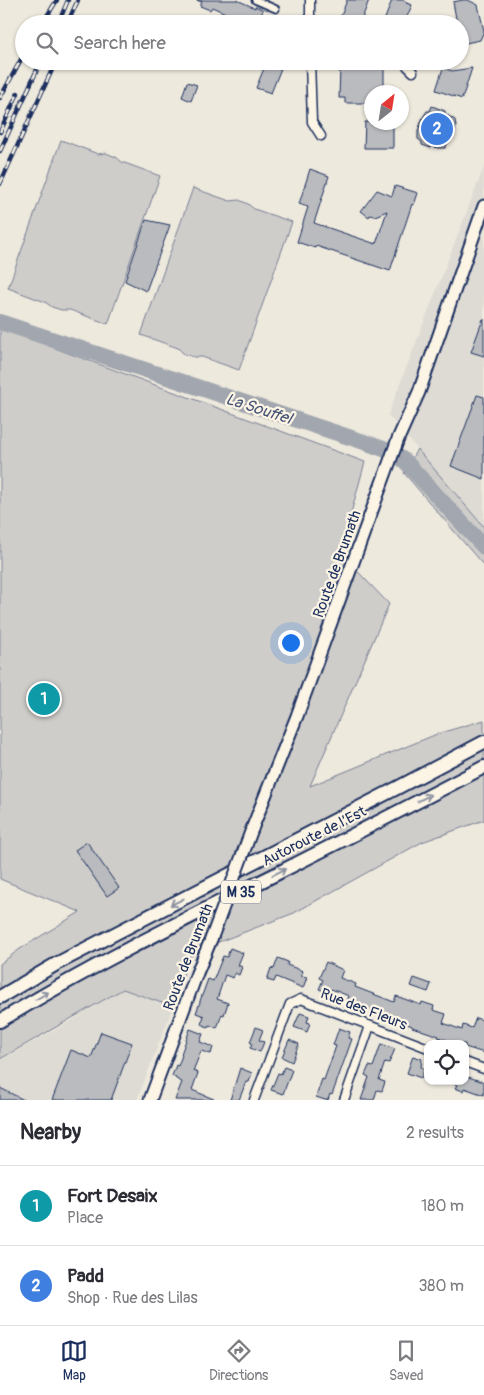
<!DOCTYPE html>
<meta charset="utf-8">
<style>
:root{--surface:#fff;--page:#f2f2f3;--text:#2b2b33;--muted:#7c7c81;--line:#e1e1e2;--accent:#1b2f5e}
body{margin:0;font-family:Pangolin,sans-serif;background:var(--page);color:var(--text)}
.controls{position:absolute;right:15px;bottom:15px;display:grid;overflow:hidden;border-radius:10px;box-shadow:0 1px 4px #0004}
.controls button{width:45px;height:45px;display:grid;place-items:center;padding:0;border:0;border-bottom:1px solid var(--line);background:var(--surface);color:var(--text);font:25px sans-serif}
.compass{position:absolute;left:364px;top:85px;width:45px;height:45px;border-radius:50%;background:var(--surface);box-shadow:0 1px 4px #0004;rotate:30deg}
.you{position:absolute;left:290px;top:642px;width:18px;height:18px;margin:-12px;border:4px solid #fff;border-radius:50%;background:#1a73e8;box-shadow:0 0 0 8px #1a73e833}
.badge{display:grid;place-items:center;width:32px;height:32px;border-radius:50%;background:var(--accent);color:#fff;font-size:16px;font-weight:700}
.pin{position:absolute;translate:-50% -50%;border:2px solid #fff;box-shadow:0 1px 5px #0006}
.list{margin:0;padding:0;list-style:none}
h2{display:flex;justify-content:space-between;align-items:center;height:65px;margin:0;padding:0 20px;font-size:21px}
h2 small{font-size:16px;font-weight:400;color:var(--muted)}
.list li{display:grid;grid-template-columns:32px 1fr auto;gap:15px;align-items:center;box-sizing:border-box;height:80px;padding:0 20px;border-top:1px solid var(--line)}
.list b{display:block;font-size:19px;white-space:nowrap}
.list p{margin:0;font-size:16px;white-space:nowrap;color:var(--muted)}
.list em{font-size:16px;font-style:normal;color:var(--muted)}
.icon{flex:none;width:28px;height:28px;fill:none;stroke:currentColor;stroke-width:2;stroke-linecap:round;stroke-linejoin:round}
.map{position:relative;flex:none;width:484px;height:1100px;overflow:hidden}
.search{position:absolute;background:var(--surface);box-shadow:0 1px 4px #0004;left:15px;right:15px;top:15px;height:55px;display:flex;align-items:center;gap:12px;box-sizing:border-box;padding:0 18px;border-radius:28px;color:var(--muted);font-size:19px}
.sheet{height:225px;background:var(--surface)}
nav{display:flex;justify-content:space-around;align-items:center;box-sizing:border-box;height:70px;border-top:1px solid var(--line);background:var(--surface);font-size:14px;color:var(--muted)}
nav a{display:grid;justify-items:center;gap:2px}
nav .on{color:var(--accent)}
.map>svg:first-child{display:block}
</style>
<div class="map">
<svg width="484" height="1100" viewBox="0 0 484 1100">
<rect width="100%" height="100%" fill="#eee9dd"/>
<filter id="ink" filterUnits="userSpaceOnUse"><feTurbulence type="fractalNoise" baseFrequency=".02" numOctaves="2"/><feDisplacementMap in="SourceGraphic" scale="10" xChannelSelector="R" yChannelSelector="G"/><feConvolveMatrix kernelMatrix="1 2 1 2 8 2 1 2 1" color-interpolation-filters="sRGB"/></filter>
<g filter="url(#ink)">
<g fill="#dedbd4">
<polygon points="484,167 484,527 388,415"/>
<polygon points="123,989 173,1007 137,1100 0,1100 0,1060 69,1022"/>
</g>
<g fill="#cfcdca" stroke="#757e94">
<polygon points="61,140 98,154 106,153 116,157 122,162 160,176 108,324 70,310 61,310 52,307 45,302 8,288"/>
<polygon points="193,188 230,201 239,200 248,204 254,209 292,222 239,370 202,357 194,357 184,354 178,348 141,335"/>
<polygon points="0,328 365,462 340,553 389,604 310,786 437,734 484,720 484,820 422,842 294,913 216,943 189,957 173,1007 123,989 0,1059 0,964 20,949 80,912 0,879"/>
<polygon points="417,449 484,527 484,566 404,473"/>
</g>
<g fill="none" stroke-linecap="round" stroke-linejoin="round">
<polyline stroke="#a2a7af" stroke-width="16" points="0,322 367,443 389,451 405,461 484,547"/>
</g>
<g fill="#babbbe" stroke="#1b2f5e">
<polygon points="196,0 237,0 255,8 255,6 263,10 258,24 247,24 230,17 230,15 212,7 210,10 200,6 202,2"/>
<polygon points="347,0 369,0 360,24 338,24"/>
<polygon points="392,0 403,0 407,2 406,3 412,5 404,24 383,24"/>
<polygon points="463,0 468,0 478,5 484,31 480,40 461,44 460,24 457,24 453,2"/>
<polygon points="267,61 284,61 271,93 256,88"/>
<polygon points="340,66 384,67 384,92 372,92 372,103 345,103 345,98 339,98"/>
<polygon points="443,68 452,71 472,68 462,99 436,90"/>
<polygon points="187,82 197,85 191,101 182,97"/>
<polygon points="432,106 445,111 445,114 455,120 456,127 453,135 445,148 438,148 431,146 431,148 422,145 422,142 418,139 418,131 423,117 427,111 430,111"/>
<polygon points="365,122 393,122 393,148 364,148"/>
<polygon points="310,169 329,176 314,223 376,244 387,211 375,216 370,215 369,217 361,211 377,190 392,196 395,186 418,193 414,205 412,204 390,271 316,246 315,248 297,242 308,207 299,204"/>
<polygon points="146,220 170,225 146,291 125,281"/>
<polygon points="483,319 484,319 484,356 471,352"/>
<polygon points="477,395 484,397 484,479 451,466"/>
<polygon points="87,842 119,888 107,896 75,850"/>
<polygon points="230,948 243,953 238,965 242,967 239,975 235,973 233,978 225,975 217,999 228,1003 224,1015 222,1014 217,1028 209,1025 208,1027 201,1024 204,1016 196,1013 200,1002 200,1001 208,979 213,981 223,956 227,957"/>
<polygon points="278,958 288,962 287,965 303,971 301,976 307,977 303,988 276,977 274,982 267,980 271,968 274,969"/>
<polygon points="326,962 343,970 340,978 356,984 355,987 394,1002 396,996 421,1005 422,1002 434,1006 433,1010 446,1014 443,1023 462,1030 463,1025 472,1028 476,1018 484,1021 484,1053 465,1047 465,1044 458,1044 438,1037 439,1036 412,1027 412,1026 395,1019 365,1010 347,1002 349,996 331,989 329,993 319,989 323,980 319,978"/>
<polygon points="414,978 431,984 428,992 411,986"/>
<polygon points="300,1013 309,1016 307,1022 310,1023 307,1032 294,1027"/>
<polygon points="256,1027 263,1030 259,1040 264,1042 260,1052 250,1048 252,1043 250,1042"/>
<polygon points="339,1028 350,1032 348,1038 352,1039 332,1095 330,1094 328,1100 325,1100 316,1097 322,1079 324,1080 336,1046 333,1045"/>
<polygon points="190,1029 203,1034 200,1042 213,1047 211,1054 201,1051 193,1071 198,1073 192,1090 216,1100 175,1100 182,1082 176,1079 176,1078 172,1076 176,1065 178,1066 182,1055 181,1054"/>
<polygon points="101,1032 132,1043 111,1100 52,1100 71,1050 91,1058"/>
<polygon points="289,1040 299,1044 292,1062 282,1057"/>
<polygon points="381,1044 395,1049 389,1063 385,1062 379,1080 385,1082 382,1091 377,1090 374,1100 361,1100 369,1077 365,1075 369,1066 373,1067"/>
<polygon points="413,1056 422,1059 421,1067 425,1069 421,1078 407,1073"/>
<polygon points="284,1067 292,1070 283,1094 271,1090 278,1073 281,1074"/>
<polygon points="240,1068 252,1073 249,1082 246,1082 239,1100 230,1100"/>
<polygon points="465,1076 484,1082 484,1095 464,1088 463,1091 455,1088 457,1085 449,1082 465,1081"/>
<polygon points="0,1088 24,1100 0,1100"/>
</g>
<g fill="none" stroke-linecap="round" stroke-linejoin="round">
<defs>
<polyline id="pedestrian" points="255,0 276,9"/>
<g id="minor">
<polyline points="310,24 310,0"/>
<polyline points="310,61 312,122 321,136"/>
<polyline points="402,61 413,72"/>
<polyline points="465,1062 484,1069"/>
<polyline points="254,1100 290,1004 301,999 428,1048"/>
<polyline points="344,1100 370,1026"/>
</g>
<g id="secondary">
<polyline points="252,829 297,716 398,439 419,392 484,206"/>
<polyline points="150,1100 197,973 212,937"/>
</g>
<g id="trunk">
<polyline points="0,997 58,963 397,788 484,742"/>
<path d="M0,1021C90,966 184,920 278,873C347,838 416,803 484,767"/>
</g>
</defs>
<use href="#pedestrian" stroke="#1b2f5e" stroke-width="9"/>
<use href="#minor" stroke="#1b2f5e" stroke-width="11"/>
<use href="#secondary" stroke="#1b2f5e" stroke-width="15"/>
<use href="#trunk" stroke="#1b2f5e" stroke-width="16"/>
<use href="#pedestrian" stroke="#fcf5e5" stroke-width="5.5"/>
<use href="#minor" stroke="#fcf5e5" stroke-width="8"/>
<use href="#secondary" stroke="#fcf5e5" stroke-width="11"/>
<use href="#trunk" stroke="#fcf5e5" stroke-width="12"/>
<defs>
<g id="rail">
<polyline points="42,24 57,0"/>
<polyline points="58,24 68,0"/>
<polyline points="67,24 78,0"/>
<polyline points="0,98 24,54"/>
<polyline points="0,132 18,93"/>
<polyline points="0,151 41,61"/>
<polyline points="0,184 56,61"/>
</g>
</defs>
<use href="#rail" stroke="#1b2f5e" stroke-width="4.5"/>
<use href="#rail" stroke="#fcf5e5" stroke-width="2.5" stroke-dasharray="8" stroke-linecap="butt"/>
<defs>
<polyline id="secondary-bridge" points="212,937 252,829"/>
</defs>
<use href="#secondary-bridge" stroke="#1b2f5e" stroke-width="15" stroke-linecap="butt"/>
<use href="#secondary-bridge" stroke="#fcf5e5" stroke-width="11"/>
</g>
<defs><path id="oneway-shaft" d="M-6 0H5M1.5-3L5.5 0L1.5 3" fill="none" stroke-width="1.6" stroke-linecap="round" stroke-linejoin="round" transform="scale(1.25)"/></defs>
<g stroke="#8c92a2">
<use href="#oneway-shaft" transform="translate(424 798) rotate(-28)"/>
<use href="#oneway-shaft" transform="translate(279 872) rotate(-27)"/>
<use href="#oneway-shaft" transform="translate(177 902) rotate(153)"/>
<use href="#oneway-shaft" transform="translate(42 996) rotate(-30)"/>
</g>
</g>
<g text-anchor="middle" stroke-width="4.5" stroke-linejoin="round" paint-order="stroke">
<rect fill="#fcf5e5" stroke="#5e6a86" stroke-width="1" x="221" y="880.5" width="40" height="23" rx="4"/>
<g font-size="14" font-weight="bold" fill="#1b2f5e">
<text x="241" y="897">M 35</text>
</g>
<g font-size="15" fill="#1b2f5e" stroke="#fcf5e5">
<text transform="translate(337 564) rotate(-70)" y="5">Route de Brumath</text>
<text transform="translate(314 836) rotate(-27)" y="5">Autoroute de l’Est</text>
<text transform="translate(188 957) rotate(-69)" y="5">Route de Brumath</text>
<text transform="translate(364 1009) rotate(21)" y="5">Rue des Fleurs</text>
</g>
<g font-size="16" font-style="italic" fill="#445376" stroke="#fcf5e5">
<text transform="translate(259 408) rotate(18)" y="6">La Souffel</text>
</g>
</g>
</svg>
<div class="controls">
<button><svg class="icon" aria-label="locate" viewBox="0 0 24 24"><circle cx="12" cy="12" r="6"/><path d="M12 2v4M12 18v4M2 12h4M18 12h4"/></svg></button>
</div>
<svg class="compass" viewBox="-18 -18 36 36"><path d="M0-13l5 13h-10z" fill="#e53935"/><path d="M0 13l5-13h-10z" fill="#7c7c81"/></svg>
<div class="you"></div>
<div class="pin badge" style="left:44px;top:699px;background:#0f9aa8">1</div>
<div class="pin badge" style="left:437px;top:129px;background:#3f7fe0">2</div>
<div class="search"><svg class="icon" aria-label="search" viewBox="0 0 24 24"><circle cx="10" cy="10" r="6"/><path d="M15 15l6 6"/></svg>Search here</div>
</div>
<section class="sheet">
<h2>Nearby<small>2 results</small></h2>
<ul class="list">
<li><span class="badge" style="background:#0f9aa8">1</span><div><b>Fort Desaix</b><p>Place</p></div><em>180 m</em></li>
<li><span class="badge" style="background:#3f7fe0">2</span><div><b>Padd</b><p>Shop · Rue des Lilas</p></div><em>380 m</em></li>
</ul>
</section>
<nav>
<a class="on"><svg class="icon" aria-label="map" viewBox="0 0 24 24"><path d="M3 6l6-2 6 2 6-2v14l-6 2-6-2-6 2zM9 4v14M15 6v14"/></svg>Map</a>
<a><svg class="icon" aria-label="directions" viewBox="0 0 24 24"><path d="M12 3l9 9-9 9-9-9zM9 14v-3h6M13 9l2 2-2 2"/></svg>Directions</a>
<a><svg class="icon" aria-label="saved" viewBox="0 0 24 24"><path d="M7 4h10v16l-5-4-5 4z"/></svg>Saved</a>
</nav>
